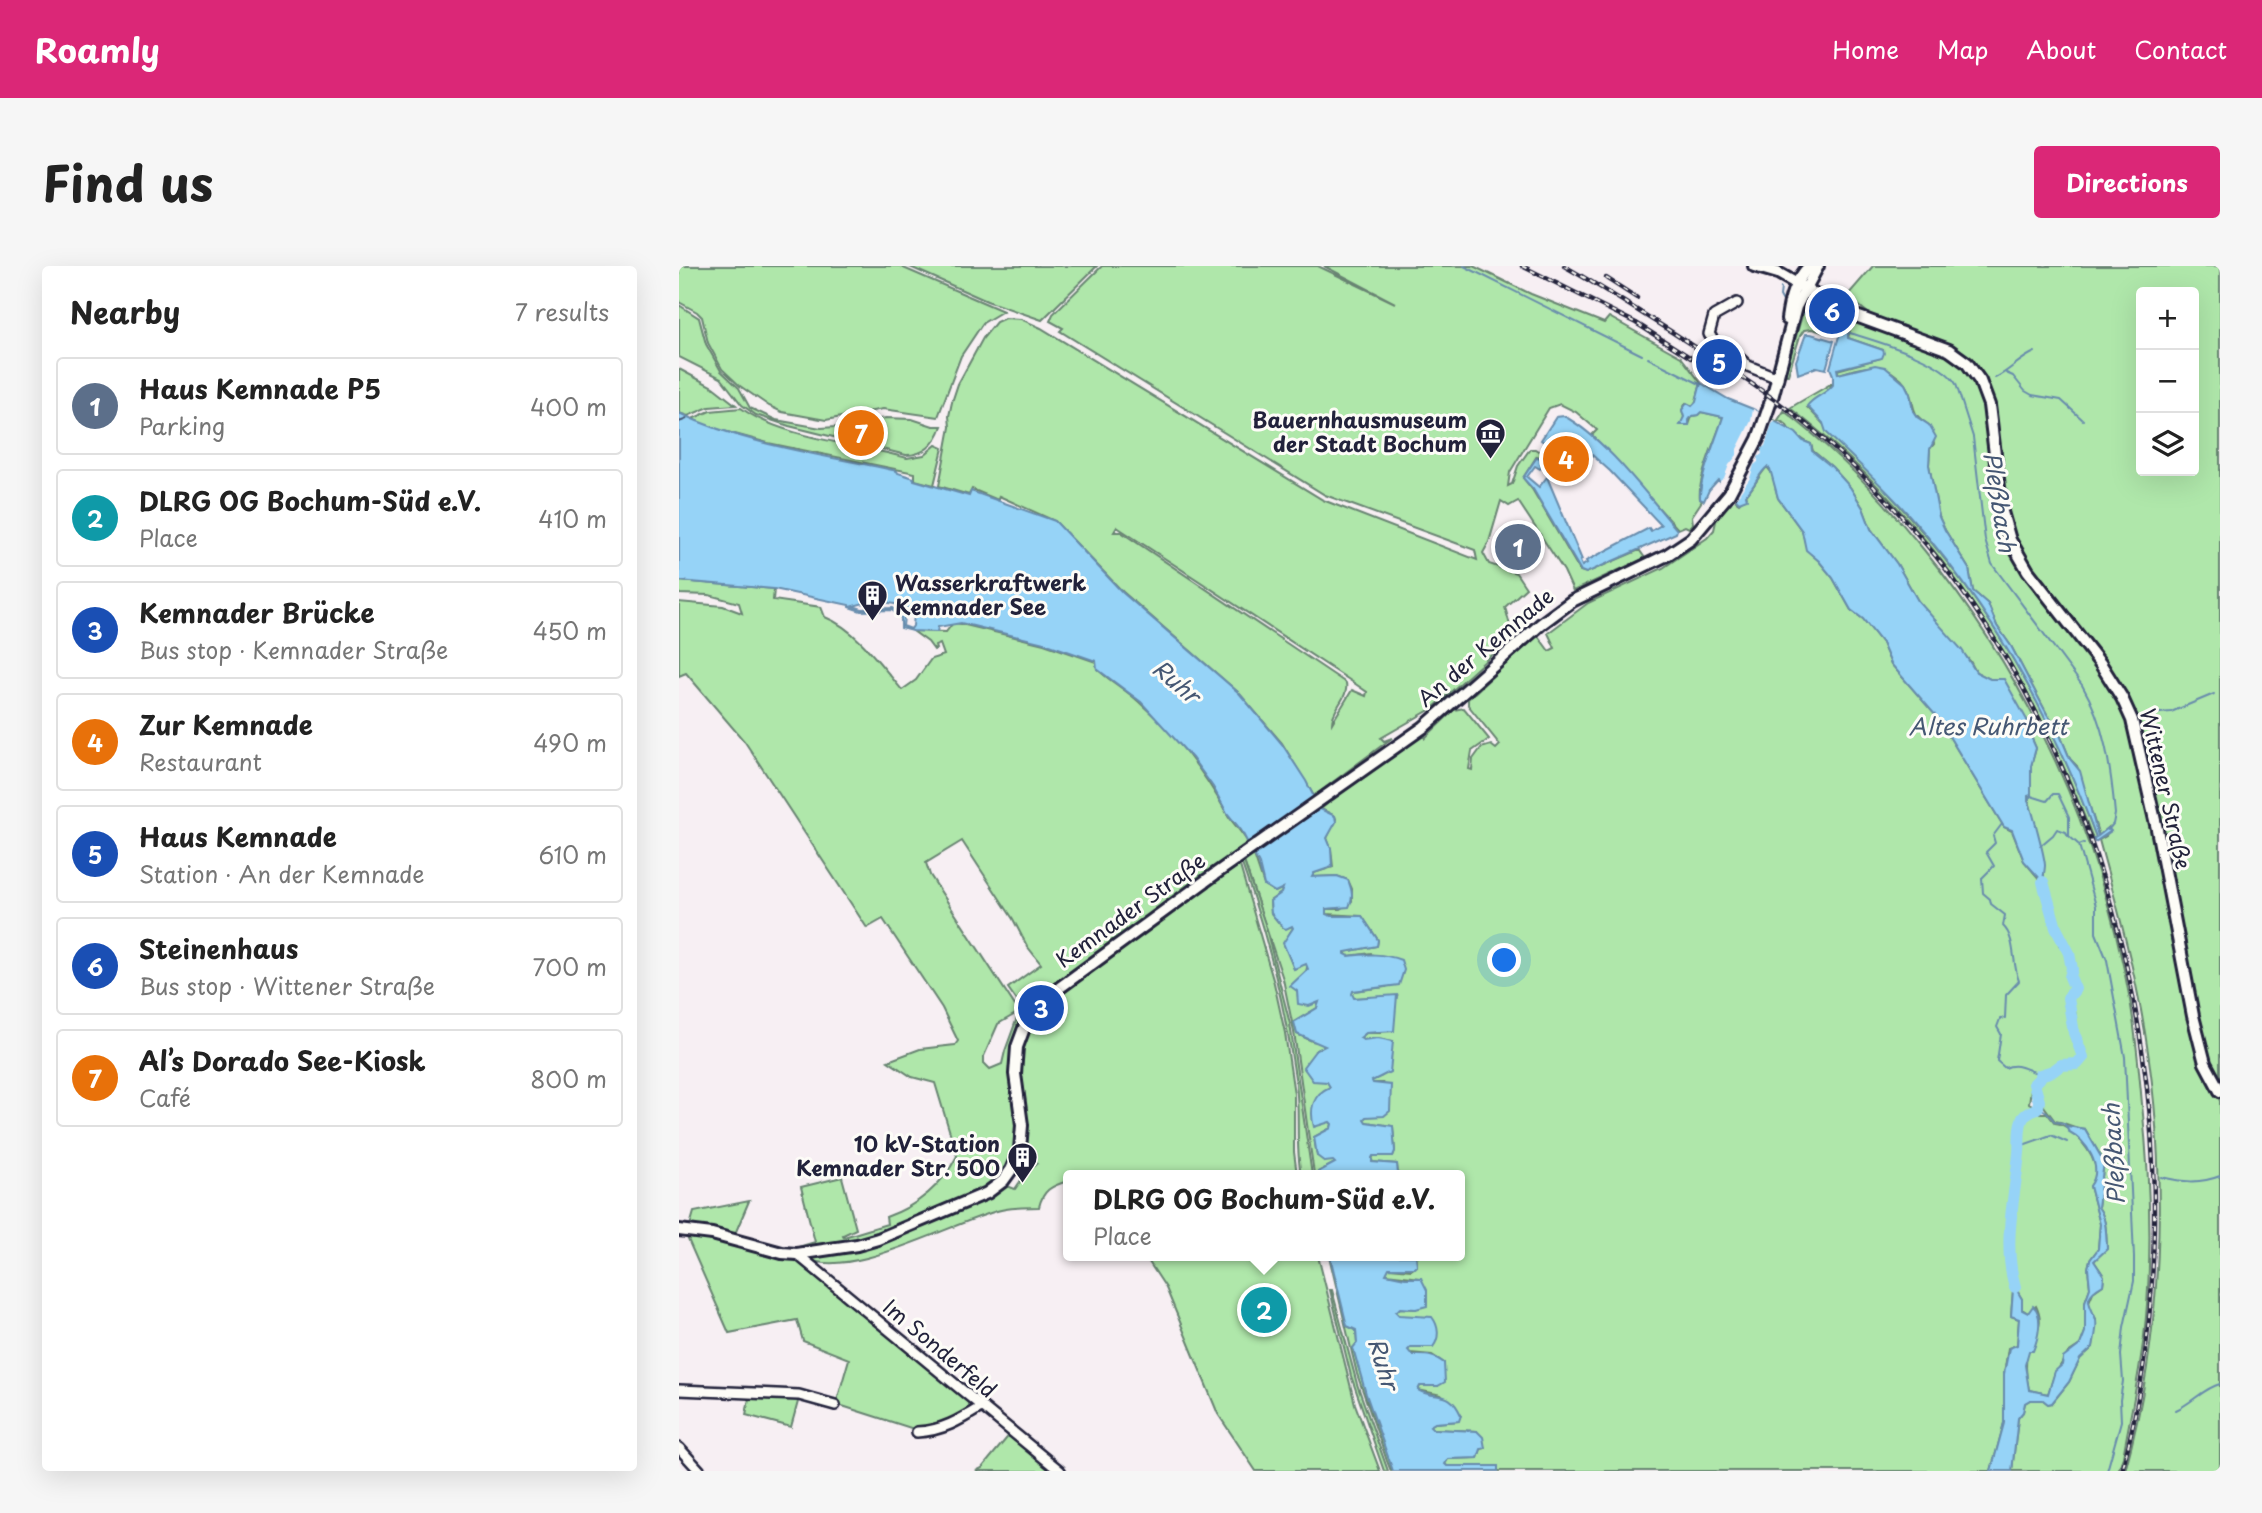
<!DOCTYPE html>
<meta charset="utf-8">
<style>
:root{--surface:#fff;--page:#f6f6f6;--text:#222;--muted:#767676;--line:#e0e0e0;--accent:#db2777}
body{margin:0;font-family:"Playpen Sans",sans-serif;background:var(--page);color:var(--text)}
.controls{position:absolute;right:21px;top:21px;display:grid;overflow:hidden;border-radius:7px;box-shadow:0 7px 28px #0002}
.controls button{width:63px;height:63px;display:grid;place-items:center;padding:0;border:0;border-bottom:2px solid var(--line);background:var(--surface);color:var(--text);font:35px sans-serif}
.you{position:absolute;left:826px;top:695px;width:24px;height:24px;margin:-18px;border:5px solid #fff;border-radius:50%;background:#1a73e8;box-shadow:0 0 0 10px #1a73e833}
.badge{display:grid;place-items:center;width:46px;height:46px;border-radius:50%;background:var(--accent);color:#fff;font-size:23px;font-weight:700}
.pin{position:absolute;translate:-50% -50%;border:4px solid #fff;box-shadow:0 2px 7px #0006}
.popup{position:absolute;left:384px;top:904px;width:402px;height:91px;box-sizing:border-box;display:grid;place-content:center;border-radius:7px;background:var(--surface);filter:drop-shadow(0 2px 5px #0005);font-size:23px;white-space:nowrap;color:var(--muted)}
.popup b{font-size:26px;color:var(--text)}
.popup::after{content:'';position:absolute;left:50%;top:100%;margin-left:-14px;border:14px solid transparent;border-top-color:var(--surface)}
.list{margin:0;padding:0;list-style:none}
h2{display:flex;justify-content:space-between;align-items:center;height:91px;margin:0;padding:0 28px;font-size:30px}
h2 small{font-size:23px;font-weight:400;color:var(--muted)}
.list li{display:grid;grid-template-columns:46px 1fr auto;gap:21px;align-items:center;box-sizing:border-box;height:98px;margin:0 14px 14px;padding:0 14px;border:2px solid var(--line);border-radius:7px}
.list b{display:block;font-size:26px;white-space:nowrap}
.list p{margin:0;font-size:23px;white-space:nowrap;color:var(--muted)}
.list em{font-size:23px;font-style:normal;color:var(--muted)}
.icon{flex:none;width:38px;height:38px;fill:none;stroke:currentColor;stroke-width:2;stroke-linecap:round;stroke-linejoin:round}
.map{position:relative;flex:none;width:1541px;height:1205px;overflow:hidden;border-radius:7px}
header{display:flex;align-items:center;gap:42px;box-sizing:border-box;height:98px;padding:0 35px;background:var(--accent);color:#fff}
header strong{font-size:33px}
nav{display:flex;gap:38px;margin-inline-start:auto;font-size:24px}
.intro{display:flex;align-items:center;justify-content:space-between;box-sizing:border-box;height:168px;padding:0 42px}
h1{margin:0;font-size:49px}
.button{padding:18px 32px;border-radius:7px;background:var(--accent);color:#fff;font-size:24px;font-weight:700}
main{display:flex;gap:42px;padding:0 42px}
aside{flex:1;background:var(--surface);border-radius:7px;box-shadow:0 7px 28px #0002}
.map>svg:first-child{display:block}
</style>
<header>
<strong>Roamly</strong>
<nav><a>Home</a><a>Map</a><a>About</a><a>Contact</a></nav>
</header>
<div class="intro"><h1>Find us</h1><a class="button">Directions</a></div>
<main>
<aside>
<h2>Nearby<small>7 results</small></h2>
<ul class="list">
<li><span class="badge" style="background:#5c6f8a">1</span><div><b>Haus Kemnade P5</b><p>Parking</p></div><em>400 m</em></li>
<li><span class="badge" style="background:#0f9aa8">2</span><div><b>DLRG OG Bochum-Süd e.V.</b><p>Place</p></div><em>410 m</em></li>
<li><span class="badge" style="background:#1a4fb4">3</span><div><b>Kemnader Brücke</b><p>Bus stop · Kemnader Straße</p></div><em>450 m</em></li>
<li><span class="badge" style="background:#e8710a">4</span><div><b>Zur Kemnade</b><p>Restaurant</p></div><em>490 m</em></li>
<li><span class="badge" style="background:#1a4fb4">5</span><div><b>Haus Kemnade</b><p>Station · An der Kemnade</p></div><em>610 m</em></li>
<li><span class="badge" style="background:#1a4fb4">6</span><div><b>Steinenhaus</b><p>Bus stop · Wittener Straße</p></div><em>700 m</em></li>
<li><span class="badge" style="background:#e8710a">7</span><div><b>Al’s Dorado See-Kiosk</b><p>Café</p></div><em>800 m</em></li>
</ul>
</aside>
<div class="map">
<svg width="1541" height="1205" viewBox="0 0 1541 1205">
<rect width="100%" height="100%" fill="#f7eff3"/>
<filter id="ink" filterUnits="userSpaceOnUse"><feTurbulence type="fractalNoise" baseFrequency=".0143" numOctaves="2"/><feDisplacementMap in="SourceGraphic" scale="14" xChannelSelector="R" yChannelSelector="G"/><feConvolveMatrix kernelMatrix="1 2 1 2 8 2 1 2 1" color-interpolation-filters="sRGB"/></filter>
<g filter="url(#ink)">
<g fill="#afe7aa" stroke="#688472" stroke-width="2" fill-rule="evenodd">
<polygon points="0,0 220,0 324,45 304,57 282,90 259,151 204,143 147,154 103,146 90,140 61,120 43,103 29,77 23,51 18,46 0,36"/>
<polygon points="229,0 418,0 363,54 308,35"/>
<path d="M423,0H639L716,37L645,0H794L852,28L925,57L930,51L1002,91L1022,117L1017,135L1014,140L1007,137L1003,144L1005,151L1002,159H1010L1013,150L1019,149L1022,146L1044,151C1038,171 1018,213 1021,233L1023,235L1013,250L1014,258L1010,262L1006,260L999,263L913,169L918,164L897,146L881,138L870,142L831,206L829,220L833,218L839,200L851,183H856L867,190L865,193L858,190L844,212L853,223L901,305L907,307L958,285H961L966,292L894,325L885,305L839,235L830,240L822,235L810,276L804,287L810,298L837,307L847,322L826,341L832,363L837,367L754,442L702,472L705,475L713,472L635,530L603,477L560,427L444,326L376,255L320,230L319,234L293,223L290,229L260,220L271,161L270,150L273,136L279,118L304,72L317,56L326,52L342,53L362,62L644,234L798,294L796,284L646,229L381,65L384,62L371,55L374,48ZM438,261L675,417L688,426L687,430L673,424L653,457C653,442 670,432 667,417L442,266H435Z"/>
<path d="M1194,0H1541V819L1527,787L1455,455L1347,298L1332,269L1322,213L1296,101L1204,56L1189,47L1168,30ZM1462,26H1515V205H1462Z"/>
<polygon points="1130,36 1133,36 1158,52 1151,68 1133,63 1125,64 1121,70 1109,109 1106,109 1124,46"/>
<path d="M0,39L20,52L27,78L42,105L60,122L71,142L97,154L142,162L157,161L207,152L233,153L254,160H263C257,177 246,189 227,189L110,160L77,149L63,139L42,112L0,91Z"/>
<path d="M1169,52L1269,88L1284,100L1292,111L1306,140L1327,277L1340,301L1397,369L1426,411L1450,461L1536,824L1541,835V1205H1446C1487,1056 1490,880 1459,729C1449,677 1434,626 1420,574L1427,570L1429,562L1420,570L1398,500L1391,493L1379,464L1368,448L1332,380L1318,360L1309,338L1294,325L1290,303L1266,264L1260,251L1250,199L1251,183L1255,178L1250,159C1232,147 1237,146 1231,128C1228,120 1224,114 1218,110C1199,94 1181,102 1160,108L1158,104L1202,92L1204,84L1169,72L1171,64L1166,62Z"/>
<polygon points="0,103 34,121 57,139 30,141 9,150 0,147"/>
<path d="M1153,117C1149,130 1136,128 1128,141C1173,188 1220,236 1261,287C1330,372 1380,469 1417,571L1414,573C1352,406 1253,251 1111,142C1125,133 1139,126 1153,117Z"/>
<path d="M62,142C103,172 178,178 228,192L245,189L257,179L264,182L255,219L236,214V207L89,177L30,161L13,153L31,145Z"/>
<path d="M1105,145C1158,185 1203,232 1245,284C1351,414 1421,568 1451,734C1457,768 1460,803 1463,838C1471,914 1474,994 1465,1070C1460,1110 1451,1151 1444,1191L1439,1205H1333L1339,1152L1344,1146L1346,1137L1351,1134H1364L1369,1138L1373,1137L1390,1116L1401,1093L1414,1081L1417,1053L1409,1038L1414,1026L1424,1019L1425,1010L1415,995L1428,982C1427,967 1428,953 1419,941L1425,896L1406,863C1391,862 1388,856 1376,855L1362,836L1357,817C1366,810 1378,807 1384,800H1395L1404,796L1406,783C1397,772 1398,764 1397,750C1396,739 1386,734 1397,723C1392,709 1397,692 1386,680L1365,615V598L1349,530L1352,529V500L1357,482L1349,464L1348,454L1311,413L1297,406L1291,395L1239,335L1218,298L1192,263L1184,242L1171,221L1153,201L1134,185L1132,178C1123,175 1119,168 1111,165L1107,158L1099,154Z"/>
<path d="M1091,151L1097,155L1095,156L1057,235L1060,237C1074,225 1078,211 1088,201L1093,207L1099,232L1123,265L1128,284L1140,295L1154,312L1172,344L1184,353L1203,377L1212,398L1259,452L1325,561L1333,565L1345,595L1362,615L1370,648L1379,669L1380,679C1399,694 1384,705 1393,721C1391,724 1388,727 1386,730C1382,741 1399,779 1401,792C1393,799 1386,795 1377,799C1370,802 1367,806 1359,808L1353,816L1350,837L1362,844L1359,847H1368L1376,857C1392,858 1416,888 1417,905C1418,911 1414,916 1411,920L1421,958L1419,983L1411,994L1409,1002L1411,1022L1406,1036V1066L1401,1079L1389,1087L1375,1110L1369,1128L1350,1124C1347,1112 1346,1101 1348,1089C1352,1070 1368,1063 1357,1040L1349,1047L1343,1043V1033L1336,1022L1334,1024L1332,1050L1340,1053L1338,1079L1329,1082L1325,1108V1157L1312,1205H819L818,1200H768L766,1198L769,1193L799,1192L802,1183L806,1182L798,1165L753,1163L751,1160L756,1157L779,1155L782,1149L762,1129L739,1124L741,1120H759L765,1097L753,1089L731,1087L729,1084L731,1081L717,1046L721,1042L737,1043L742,1012L707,1008V1004L710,1002L732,1004L738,1000L737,990H781V909H719L718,898L693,896L694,890H714L716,885L714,860L687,856L685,853L703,817H693V814L703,810L714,775L699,772L684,774L681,772L687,767H702L718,730L675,732L672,729L674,725L707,721L692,687L669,690L665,686L698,680L699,674L683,650L647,648V643H661L673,635V623L669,614L658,610L633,611L635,607L654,601L652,583L648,572L657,553L656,550L642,543L661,527L746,467V472L775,444L785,442L810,473L793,485L790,503L793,504L794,493L802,482L812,479L817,483L821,479L789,439V433L856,371L859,370L870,385L876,382L869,367L909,337L984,302L1028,272L1035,264L1038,251L1055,228Z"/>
<path d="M0,315L95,323L94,334L142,341L146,351C177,363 202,399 223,424L237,414L252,393L265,389L261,378L256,380L257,383L255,384L249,376L234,365L267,366L274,357L282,358L365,378L417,396L418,403C431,415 447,424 460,436C495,467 525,506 547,546C553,557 563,566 569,577L561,600L595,717L606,767L615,828V886L618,909H389V915C372,920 364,924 360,941C347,941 334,941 322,944C274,955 168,1017 125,991L199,977L309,930L326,919L336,923L351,901L358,898L354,890L344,889C348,853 335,818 340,785C342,775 348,764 352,755L329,722L362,698L348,680L334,653L283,575L247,597L251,609L340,746L319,758L305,790V797L311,803L323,798L326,785L338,752H341L342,757C337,774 329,791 330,809C331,830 341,852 337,873C334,885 331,898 324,908C308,930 209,967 180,975C159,981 137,983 116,986V982L136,976L122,921L163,911L177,963L164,969L165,971L208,958L207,951C238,940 263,919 278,890L256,817L233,811L209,795L241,783L276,779L279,775L263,742L204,653L188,662L66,476L7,407L0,410V336L44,340L63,347L60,337L30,329L0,328Z"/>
<path d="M575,589L585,619L596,626L604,622L602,627L591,635L592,647L604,662L613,660L614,662C602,678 609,686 615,703L628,697C630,710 617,719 619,731L640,735L638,742L615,756L618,768L633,775L644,777L647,780L636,785L651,821V856L653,858L652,862L635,871L638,890L655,894L656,897L639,906L640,909L635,908L615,766L604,713L565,595Z"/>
<path d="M565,596L586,658L611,758L633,909H622C616,879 621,848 617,818C607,743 588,669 563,598Z"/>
<polygon points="70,935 56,968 11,960 15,946"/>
<polygon points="7,969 32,972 113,992 125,998 294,1138 294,1141 267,1158 238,1164 157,1138 170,1093 124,1075 118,1054 50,1067"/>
<polygon points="466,990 639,990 676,1138 701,1205 577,1205 539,1148 487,1022"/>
<polygon points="650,990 668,1060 677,1064 678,1077 674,1082 687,1128 714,1205 712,1205 708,1195 678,1108"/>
<polygon points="651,1024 653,1024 678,1118 709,1205 705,1205 672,1110"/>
<polygon points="70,1132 120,1132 112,1161 67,1149"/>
<polygon points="332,1167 377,1205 297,1205 303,1202"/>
</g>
<g fill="#96d3f7" stroke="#688cac" stroke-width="2" fill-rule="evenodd">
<path d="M1162,63L1169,66V72L1204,84L1205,87L1203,92L1158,103L1159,108L1196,99L1206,101L1226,118L1231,128L1234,145L1238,151L1250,159L1257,171L1251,183L1250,199L1260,251L1266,264L1290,303L1294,325L1309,338L1318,360L1332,380L1368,448L1379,464L1391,493L1401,505L1419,570L1429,562L1432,565L1416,576L1414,573L1417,571C1374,453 1314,344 1230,249C1204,220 1175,193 1147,166L1144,157L1128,140C1135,130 1146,129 1154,119V109L1151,102Z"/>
<polygon points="1127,68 1132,68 1155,75 1147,103 1138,101 1119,108 1117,95"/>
<path d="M1022,117L1049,133L1074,143L1117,167L1124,175L1132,178L1133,185L1153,201L1171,221L1184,242L1192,263L1218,298L1239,335L1283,384L1297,406L1311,413H1325L1348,454L1349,464L1357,482L1352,500V529L1349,530V534C1353,542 1365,588 1366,599C1366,604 1364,611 1364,616L1345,595L1333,564L1325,561L1259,452L1212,398L1203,377L1184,353L1172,344L1154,312L1140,295L1127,284L1123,265L1099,232L1091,203L1088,201C1080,207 1076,220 1067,229L1068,233L1060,236L1039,214L1030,224L1025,235L1021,233C1020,212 1038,171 1044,151L1022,146L1019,149L1013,150L1010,154V159H1001L1005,151L1003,144L1008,137L1013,140L1017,136Z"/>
<path d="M0,147C67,179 145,189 218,205L219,207L235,212V214L290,230L292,225L376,255L444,327L560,427L603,478L627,515L641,543L656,550L657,556L648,572L652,582L653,601L635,607L633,611L658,610L669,614C673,624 675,632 670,641L647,643V648L652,650H683L699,674L698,680L666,686V688L670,690C688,688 704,687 722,694L725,704L720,719L674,725L673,728L675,732L718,729L715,765L687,767L681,772L684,774L699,772L714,775L711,806L693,815L694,817L712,819L711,845L705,850L687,851L685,853L687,856L714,860L716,885L714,890H694L693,892V896L718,898L719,909H640L639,906L656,897L654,895L646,896L638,890L635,871L652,862L653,858L651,856L635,861C630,843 634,828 651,821L648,816L634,815L624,801L636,785L646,780L618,768L615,756L638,742L640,736L630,740L619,738L618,725L611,720L629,703L627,698L615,703L604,677L614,662L613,660L607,663L604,662L592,647L591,635L602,627L604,622L596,626L585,619L580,598L562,564L548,547L534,521L513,492L462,436L418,403L417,395L365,377L282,357L259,361L258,366L234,365L222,362V352L213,344L182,345L170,341V339L95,323L0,315ZM196,334L225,340L235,348L234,360L232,363L224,360L225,351L214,342L183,343L174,340Z"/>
<path d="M885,150C927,173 967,228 998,264L997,267L907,307L902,305L854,223L844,212L858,191L865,193L867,190L869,191L861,203L856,200L848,211L860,221L868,211L903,294L901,295L903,300L908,297L907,295L970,262L972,265L982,259L931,205L892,170L888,171L886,167L882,168L881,174L874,183L862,174L877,151Z"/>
<path d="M1388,860L1406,863L1425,896L1419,941C1428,953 1427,967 1428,983L1415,995L1425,1010L1424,1019C1403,1031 1410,1036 1416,1051C1420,1059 1415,1073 1414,1081L1401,1093L1390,1116L1373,1137L1369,1138L1364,1134H1351L1346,1137L1344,1146L1339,1152L1333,1205H1312L1325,1157V1108L1330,1082L1338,1079L1340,1053L1332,1050L1334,1024L1336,1021L1343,1033V1044L1349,1047L1354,1040C1365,1049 1359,1073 1354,1085H1350L1346,1099L1350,1124L1369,1128L1376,1105L1383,1099L1384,1092L1401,1079L1406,1066V1036L1411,1022L1409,1002L1411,994L1419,983L1421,958L1411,920C1425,901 1408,875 1389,865Z"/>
<path d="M651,990H737L738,1000L736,1002H710L707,1008L726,1012H742L748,1024V1040L737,1043L721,1042L717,1046L720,1049L753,1051C760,1060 761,1072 754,1081H732L729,1084L733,1089C747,1089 754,1088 765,1097L766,1116L759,1120H741L739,1124C759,1135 770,1122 782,1149L780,1155L756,1157L751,1160L754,1163L798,1165L804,1171L806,1182L802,1183L799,1192L769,1193L766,1198L768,1200H819V1205H714L687,1128L674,1082L678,1077L677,1064L668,1060Z"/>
</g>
<polygon fill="#f7eff3" points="1074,143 1097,155 1093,158 1086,180 1082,183 1083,188 1079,191 1079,196 1075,199 1071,212 1054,237 1041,219 1041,215 1045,212 1050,199 1058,189 1058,183 1072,155"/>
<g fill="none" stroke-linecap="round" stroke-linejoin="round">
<g stroke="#688cac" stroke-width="2">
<polyline points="785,0 963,89"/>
<polyline points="1102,22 1101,30 1106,39"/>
<polyline points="1122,46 1163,63"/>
<path d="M1168,66C1196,75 1263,93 1277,118L1294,171L1306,274L1313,298L1403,419C1426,458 1432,503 1436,548L1434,558L1429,564"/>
<polyline points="969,92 1021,118"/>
<polyline points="1327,107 1334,110 1346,125 1353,129 1382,134 1404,154"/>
<path d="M1316,112C1331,105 1341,92 1356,86"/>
<polyline points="1470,448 1492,446 1535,428"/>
<polyline points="1349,534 1352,530 1368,535 1374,528 1379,528 1390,551 1390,570 1399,578"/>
<path d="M1323,558L1314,570L1316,577L1307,586L1315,600L1303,612L1304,627L1311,633L1312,638L1326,649L1324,660C1337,672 1333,698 1340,715L1327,729L1326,752L1321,753L1318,761L1322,768L1318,795L1326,802C1338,796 1346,803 1358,807V814"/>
<polyline points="1405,577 1400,579 1417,640 1417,667 1428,694 1446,791 1455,991 1455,1015 1445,1061 1442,1089 1444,1115 1441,1134 1442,1155 1428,1205"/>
<polyline points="1361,580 1374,569 1378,563 1387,566 1389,570"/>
<polyline points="1359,841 1368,846 1376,856 1385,857 1387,861"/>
<polyline points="1341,880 1372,869 1388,876"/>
<path d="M1482,911C1503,916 1521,918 1541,910"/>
<path d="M1497,1144C1513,1137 1525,1122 1541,1118"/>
</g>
<path stroke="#96d3f7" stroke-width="12" d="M1336,1021C1323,977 1336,931 1340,887C1341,877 1339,863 1343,854C1345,847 1354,846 1359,841L1360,835L1355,818L1361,812V809L1374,805L1382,799L1398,798L1404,791L1395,767L1389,732L1396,723L1391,711L1393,703L1390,687L1377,662L1364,616"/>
<polyline stroke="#455773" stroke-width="2" stroke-dasharray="9 7" stroke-linecap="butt" points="0,156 11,152"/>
<defs>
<g id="minor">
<polyline points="1058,37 1035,50 1030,68 1034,74 1054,86 1069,100 1099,112"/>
<polyline points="118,988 381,1205"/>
<polyline points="0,1124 120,1129 156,1139"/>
<path d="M238,1166C263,1165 281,1154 302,1141"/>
<polyline points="0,1182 21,1205"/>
</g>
<g id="major">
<polyline points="1075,0 1099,7 1169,47 1270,84 1288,97 1301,115 1310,139 1323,246 1331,274 1349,305 1421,397 1443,432 1453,454 1478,563 1514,750 1526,797 1541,825"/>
<path d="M1108,53C1111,31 1115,17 1130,0"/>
<polyline points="0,964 33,968 103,987 118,988 178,979 199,973 308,927 324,915 332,904 341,884 343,859 336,808 338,781 348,754 361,736 536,608 745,461 862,358 893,335 988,289 1012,273 1050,228 1079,173 1093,132 1117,41 1139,0"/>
</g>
</defs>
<use href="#minor" stroke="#22223b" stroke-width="14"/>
<use href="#major" stroke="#22223b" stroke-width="16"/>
<use href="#minor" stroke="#fdfcf7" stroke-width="9"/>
<use href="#major" stroke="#fdfcf7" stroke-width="10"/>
<defs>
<g id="rail">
<polyline points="843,0 957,57 1012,92"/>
<path d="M885,0C923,21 959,45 996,68C1040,97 1086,124 1127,158C1159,184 1188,213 1216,243C1444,487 1527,885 1443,1205"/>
<polyline points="927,12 958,32"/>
</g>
</defs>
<use href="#rail" stroke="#22223b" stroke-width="4.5"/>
<use href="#rail" stroke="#fdfcf7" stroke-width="2" stroke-dasharray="5" stroke-linecap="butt"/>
</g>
</g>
<defs>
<symbol id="museum-pin" viewBox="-11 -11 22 30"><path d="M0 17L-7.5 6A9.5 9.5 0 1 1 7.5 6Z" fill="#22223b" stroke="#fdfcf7"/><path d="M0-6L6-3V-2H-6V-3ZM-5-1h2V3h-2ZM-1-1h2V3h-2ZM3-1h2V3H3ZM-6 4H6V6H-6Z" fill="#fff"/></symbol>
<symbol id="building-pin" viewBox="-11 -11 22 30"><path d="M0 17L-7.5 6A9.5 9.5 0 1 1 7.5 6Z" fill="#22223b" stroke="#fdfcf7"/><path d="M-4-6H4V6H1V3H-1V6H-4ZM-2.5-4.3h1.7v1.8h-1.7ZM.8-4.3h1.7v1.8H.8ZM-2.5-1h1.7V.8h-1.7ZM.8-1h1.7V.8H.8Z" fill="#fff"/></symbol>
</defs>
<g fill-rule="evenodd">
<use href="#museum-pin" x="794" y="150" width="35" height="47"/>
<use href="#building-pin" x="176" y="312" width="35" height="47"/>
<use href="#building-pin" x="326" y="874" width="35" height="47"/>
</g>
<g text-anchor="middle" stroke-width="6" stroke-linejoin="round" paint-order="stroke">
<g font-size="21" font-weight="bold" fill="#22223b" stroke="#fdfcf7" text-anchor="end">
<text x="788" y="162">Bauernhausmuseum<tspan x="788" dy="24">der Stadt Bochum</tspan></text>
<text x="216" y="325" text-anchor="start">Wasserkraftwerk<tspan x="216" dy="24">Kemnader See</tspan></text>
<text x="321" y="886">10 kV-Station<tspan x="321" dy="24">Kemnader Str. 500</tspan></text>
</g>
<g font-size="21" fill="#22223b" stroke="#fdfcf7">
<text transform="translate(807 382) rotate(-40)" y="7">An der Kemnade</text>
<text transform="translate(1486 523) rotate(77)" y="7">Wittener Straße</text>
<text transform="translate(452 645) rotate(-36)" y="7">Kemnader Straße</text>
<text transform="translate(260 1083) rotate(40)" y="7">Im Sonderfeld</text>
</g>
<g font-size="23" font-style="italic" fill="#455773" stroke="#fdfcf7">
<text transform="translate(1320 236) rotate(81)" y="8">Pleßbach</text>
<text transform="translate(497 416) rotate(40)" y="8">Ruhr</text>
<text x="1309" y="469">Altes Ruhrbett</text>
<text transform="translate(1435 888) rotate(-93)" y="8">Pleßbach</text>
<text transform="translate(704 1098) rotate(73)" y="8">Ruhr</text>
</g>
</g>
</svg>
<div class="controls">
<button>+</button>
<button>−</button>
<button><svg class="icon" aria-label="layers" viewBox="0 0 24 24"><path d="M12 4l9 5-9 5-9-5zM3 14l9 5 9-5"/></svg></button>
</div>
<div class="you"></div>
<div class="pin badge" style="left:839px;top:281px;background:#5c6f8a">1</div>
<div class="pin badge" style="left:585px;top:1044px;background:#0f9aa8">2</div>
<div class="popup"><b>DLRG OG Bochum-Süd e.V.</b>Place</div>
<div class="pin badge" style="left:362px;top:742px;background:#1a4fb4">3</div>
<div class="pin badge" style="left:887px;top:193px;background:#e8710a">4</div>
<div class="pin badge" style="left:1040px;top:96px;background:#1a4fb4">5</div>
<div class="pin badge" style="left:1153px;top:45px;background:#1a4fb4">6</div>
<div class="pin badge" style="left:182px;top:167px;background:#e8710a">7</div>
</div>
</main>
